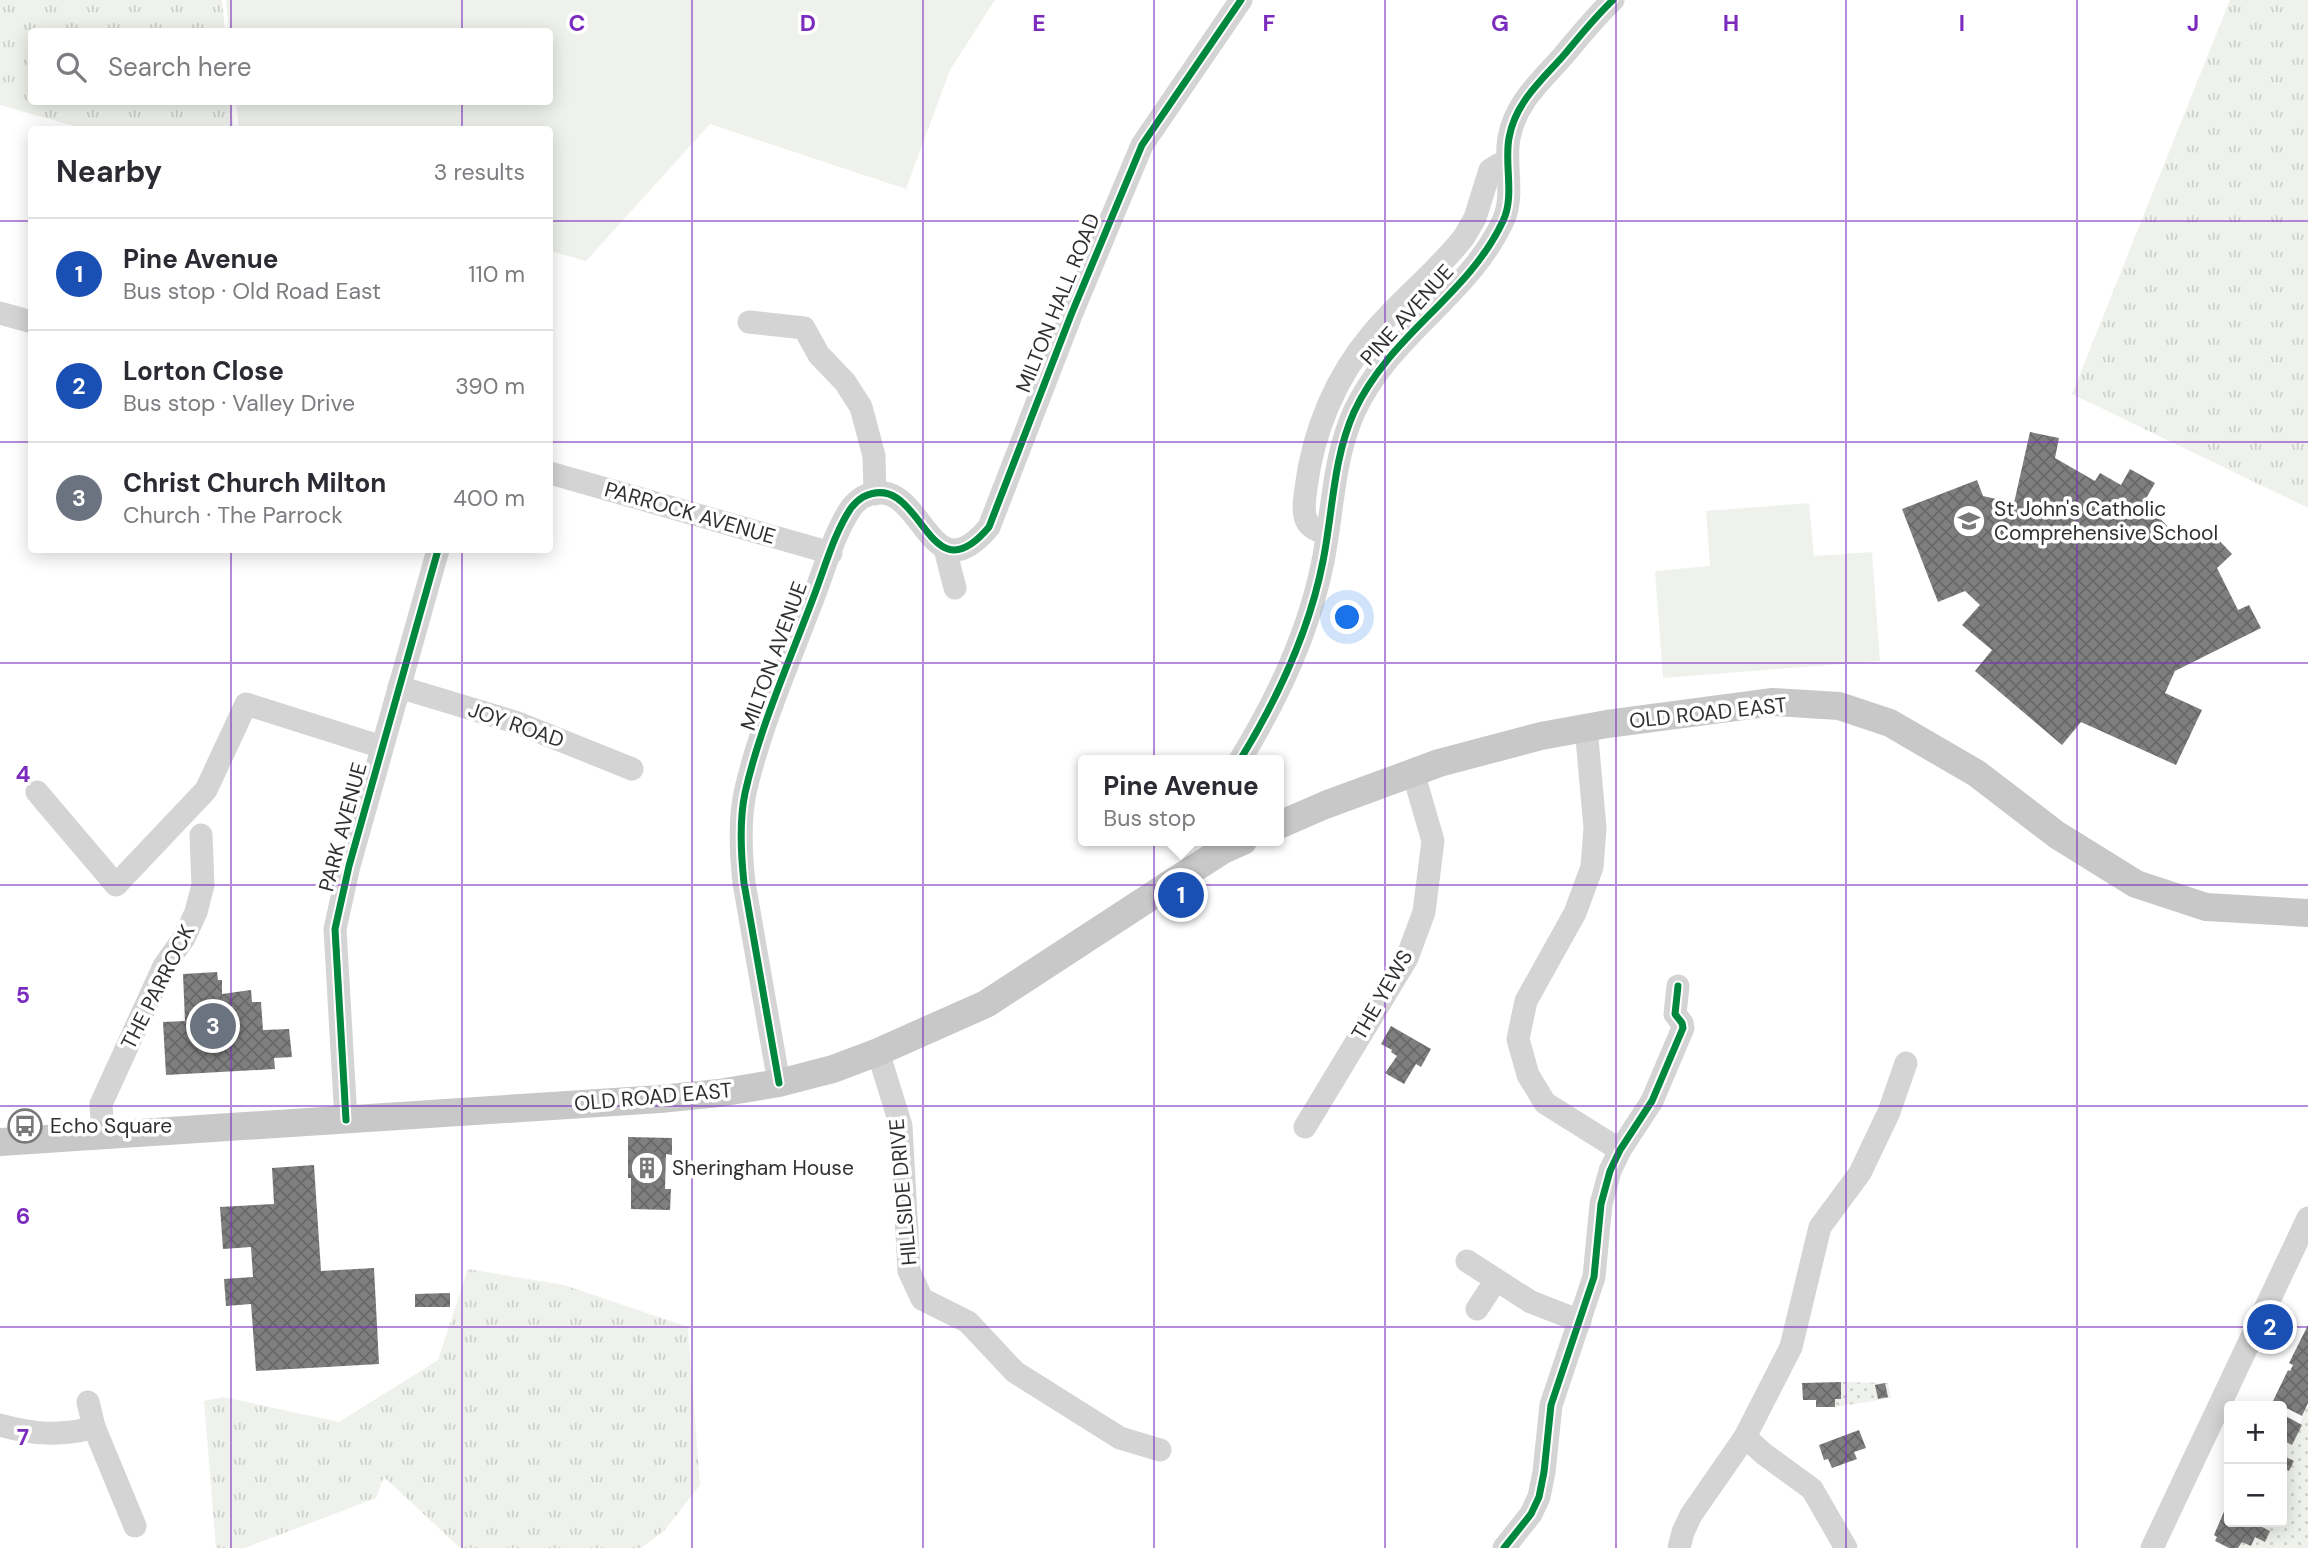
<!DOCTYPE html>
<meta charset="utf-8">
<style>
:root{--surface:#fff;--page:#f7f7f7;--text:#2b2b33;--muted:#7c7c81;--line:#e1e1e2;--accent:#787878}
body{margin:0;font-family:"DM Sans",sans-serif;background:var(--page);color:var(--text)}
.controls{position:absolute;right:21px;bottom:21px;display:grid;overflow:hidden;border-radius:7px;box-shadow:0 4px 18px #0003}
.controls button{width:63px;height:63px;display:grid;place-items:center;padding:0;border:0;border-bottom:2px solid var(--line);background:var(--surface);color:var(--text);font:35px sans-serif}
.you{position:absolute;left:1348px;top:618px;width:24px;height:24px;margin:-18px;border:5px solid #fff;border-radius:50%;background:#1a73e8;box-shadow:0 0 0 10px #1a73e833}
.badge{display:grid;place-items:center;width:46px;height:46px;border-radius:50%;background:var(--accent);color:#fff;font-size:23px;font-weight:700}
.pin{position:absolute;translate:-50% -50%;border:4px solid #fff;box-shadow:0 2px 7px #0006}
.popup{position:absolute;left:1078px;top:755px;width:206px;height:91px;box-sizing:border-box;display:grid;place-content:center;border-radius:7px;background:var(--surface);filter:drop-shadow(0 2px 5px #0005);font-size:23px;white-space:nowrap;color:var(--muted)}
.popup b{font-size:26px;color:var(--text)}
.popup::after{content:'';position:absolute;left:50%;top:100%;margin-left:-14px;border:14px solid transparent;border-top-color:var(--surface)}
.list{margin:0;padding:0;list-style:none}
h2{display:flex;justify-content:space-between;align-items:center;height:91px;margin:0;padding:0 28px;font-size:30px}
h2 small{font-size:23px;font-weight:400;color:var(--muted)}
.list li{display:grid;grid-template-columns:46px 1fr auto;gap:21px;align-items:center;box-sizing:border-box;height:112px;padding:0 28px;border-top:2px solid var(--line)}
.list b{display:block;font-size:26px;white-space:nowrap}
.list p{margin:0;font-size:23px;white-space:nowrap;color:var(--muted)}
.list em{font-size:23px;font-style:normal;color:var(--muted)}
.icon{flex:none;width:38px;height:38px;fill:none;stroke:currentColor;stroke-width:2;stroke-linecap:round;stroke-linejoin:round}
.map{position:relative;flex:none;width:2308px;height:1548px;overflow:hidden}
.search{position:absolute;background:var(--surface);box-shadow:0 4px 18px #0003;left:28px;top:28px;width:525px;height:77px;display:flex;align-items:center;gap:18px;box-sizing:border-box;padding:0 24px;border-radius:7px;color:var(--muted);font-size:26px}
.panel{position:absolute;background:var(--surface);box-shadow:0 4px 18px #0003;left:28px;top:126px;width:525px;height:427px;border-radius:7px}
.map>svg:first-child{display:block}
</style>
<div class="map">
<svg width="2308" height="1548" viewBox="0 0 2308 1548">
<defs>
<pattern id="grass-tufts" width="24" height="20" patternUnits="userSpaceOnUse" patternTransform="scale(1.75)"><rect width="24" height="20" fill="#eff2ec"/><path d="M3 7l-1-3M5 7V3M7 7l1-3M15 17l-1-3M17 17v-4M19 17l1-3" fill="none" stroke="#cdd0cb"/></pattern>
<pattern id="garden-dots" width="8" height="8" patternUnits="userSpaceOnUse" patternTransform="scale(1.75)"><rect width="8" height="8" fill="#eff2ec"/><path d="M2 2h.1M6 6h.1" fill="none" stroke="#cdd0cb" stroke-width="1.8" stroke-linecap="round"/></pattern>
<pattern id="building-cross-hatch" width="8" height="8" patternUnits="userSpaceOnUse" patternTransform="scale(1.75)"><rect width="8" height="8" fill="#7f7f7f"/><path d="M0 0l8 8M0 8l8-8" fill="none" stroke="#686868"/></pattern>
</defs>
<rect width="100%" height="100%" fill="#fff"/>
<g fill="url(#grass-tufts)">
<polygon points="0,0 222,0 225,31 32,32 32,102 231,102 234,129 84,129 0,105"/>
<polygon points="2230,0 2308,0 2308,508 2072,394"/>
<polygon points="468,1269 564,1285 688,1327 700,1485 665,1530 641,1548 460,1548 384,1477 376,1498 245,1548 216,1548 204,1401 223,1397 339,1422 438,1360"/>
</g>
<g fill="url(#garden-dots)">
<polygon points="1841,1382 1888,1383 1891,1398 1835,1407 1835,1399 1841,1399"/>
<path d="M2308,1403V1548H2238L2242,1542L2255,1537L2265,1522H2282V1445L2284,1441L2292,1444C2299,1430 2301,1417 2308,1403Z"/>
</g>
<g fill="#eff2ec">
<polygon points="226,0 995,0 950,70 906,189 710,124 586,261 550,251 550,130 239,129 236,102 550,102 550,32 229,31"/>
<polygon points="1809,503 1814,556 1872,552 1880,661 1663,678 1655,571 1710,566 1706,511"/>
</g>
<g fill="url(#building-cross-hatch)">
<polygon points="2030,432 2059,438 2055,458 2095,481 2100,473 2121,485 2130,469 2155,483 2144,502 2176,535 2185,526 2202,544 2213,534 2232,554 2217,568 2238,610 2249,605 2261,628 2175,671 2165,693 2202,710 2176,765 2081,722 2062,745 1975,671 1992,650 1962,625 1980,605 1965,591 1938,602 1902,509 1977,480 1983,496 2014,503"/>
<polygon points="217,972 218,980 222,980 222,994 251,990 252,1002 261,1002 263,1030 289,1029 292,1057 274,1058 275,1069 166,1075 163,1022 185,1021 183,974"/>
<polygon points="1391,1026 1431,1049 1421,1067 1416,1064 1404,1084 1385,1073 1397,1056 1391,1052 1392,1050 1381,1044"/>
<polygon points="628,1137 672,1138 672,1155 666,1154 665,1189 671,1189 670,1210 631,1209 631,1178 628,1178"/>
<polygon points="314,1165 321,1271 374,1268 379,1364 256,1371 251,1304 226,1306 224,1279 253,1277 251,1247 223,1249 220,1207 274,1204 272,1168"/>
<polygon points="450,1293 450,1307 415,1307 415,1294"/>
<polygon points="2308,1325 2308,1403 2302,1416 2273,1401 2288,1370 2290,1371 2293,1365 2289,1363"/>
<polygon points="1841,1382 1841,1399 1835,1399 1835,1407 1816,1407 1816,1400 1803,1400 1802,1383"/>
<polygon points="1885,1383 1888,1397 1878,1399 1875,1385"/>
<polygon points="2282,1414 2302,1425 2292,1445 2284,1441 2282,1445"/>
<polygon points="1859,1430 1866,1448 1854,1452 1857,1459 1832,1468 1828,1459 1824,1460 1819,1445"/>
<polygon points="2286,1457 2294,1461 2289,1471 2282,1468"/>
<polygon points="2229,1500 2229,1522 2265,1522 2262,1527 2270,1531 2265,1542 2255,1537 2251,1546 2242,1542 2238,1548 2229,1548 2215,1541 2217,1537 2214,1535"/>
</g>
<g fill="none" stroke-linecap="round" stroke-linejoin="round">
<g stroke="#d4d4d4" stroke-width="23">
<polyline points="0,313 32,322"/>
<polyline points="749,322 804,328 819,355 845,382 861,407 874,456 875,494"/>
<polyline points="550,473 831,553"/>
<path d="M1327,533C1300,528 1303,511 1306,488C1313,432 1335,378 1372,334C1400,300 1437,272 1464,237L1475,218L1490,170L1498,165L1507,164"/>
<polyline points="945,549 955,588"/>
<polyline points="399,687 515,722 632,769"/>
<polyline points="1586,727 1595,828 1592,867 1575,913 1526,1001 1518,1039 1528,1075 1545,1103 1620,1150"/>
<path d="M1240,760C1278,698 1309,633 1323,561C1333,511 1333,459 1354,412C1390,334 1468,296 1503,221C1515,196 1504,164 1509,138C1515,103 1541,81 1564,55C1580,36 1595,17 1613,0"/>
<polyline points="37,792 116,885 206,790 246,704 382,747"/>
<polyline points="878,1052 901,1126 909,1271 922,1299 968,1322 1015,1372 1120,1438 1160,1450"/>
<path d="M779,1083L744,883C741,855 739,821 745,793C759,730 789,662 812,601C824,571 833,535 851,508C854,504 858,500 863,497C923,467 926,602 989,527L1071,315L1142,145L1241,0"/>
<polyline points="346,1120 335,929 349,866 438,550"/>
<polyline points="1305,1127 1407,958 1424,912 1433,841 1413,772"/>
<polyline points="103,1136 101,1104 164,966 184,938 196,912 203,885 201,835"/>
<polyline points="1467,1261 1531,1302 1580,1321"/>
<polyline points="1477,1309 1496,1280"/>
<polyline points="88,1402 94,1427 135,1526"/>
<path d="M0,1425C32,1434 62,1437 94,1427"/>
<polyline points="1745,1437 1764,1454 1812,1489 1846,1548"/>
<polyline points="1504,1548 1531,1514 1539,1497 1544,1472 1551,1405 1594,1277 1601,1204 1610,1171 1620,1150 1652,1101 1683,1028 1682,1023 1675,1014 1678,986"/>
<polyline points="1679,1548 1683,1532 1691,1515 1745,1437 1791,1347 1820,1227 1860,1173 1889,1112 1906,1063"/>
<polyline points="2152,1548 2308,1218"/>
</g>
<g stroke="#c8c8c8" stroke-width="28">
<polyline points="1279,825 1325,805 1439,763 1541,736 1607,724 1773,702 1839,706 1890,723 1976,773 2057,835 2136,884 2206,907 2308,913"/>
<polyline points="0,1142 660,1099 719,1093 779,1083 833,1069 878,1052 986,1004 1173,882 1223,850 1243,841"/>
</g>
<defs>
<g id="cycleway">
<path d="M1240,760C1278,698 1309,633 1323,561C1333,511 1333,459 1354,412C1390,334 1468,296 1503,221C1515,196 1504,164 1509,138C1515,103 1541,81 1564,55C1580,36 1595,17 1613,0"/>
<path d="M779,1083L744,883C741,855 739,821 745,793C759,730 789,662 812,601C824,571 833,535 851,508C854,504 858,500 863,497C923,467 926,602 989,527L1071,315L1142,145L1241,0"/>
<polyline points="346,1120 335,929 349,866 438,550"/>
<polyline points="1504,1548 1531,1514 1539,1497 1544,1472 1551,1405 1594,1277 1601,1204 1610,1171 1620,1150 1652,1101 1683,1028 1682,1023 1675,1014 1678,986"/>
</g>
</defs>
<use href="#cycleway" stroke="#fff" stroke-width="11"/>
<use href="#cycleway" stroke="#00873e" stroke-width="7"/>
</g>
<path fill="none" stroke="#7b2cbf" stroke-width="2" stroke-opacity="0.55" d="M231,0V32M462,0V32M692,0V1548M923,0V1548M1154,0V1548M1385,0V1548M1616,0V1548M1846,0V1548M2077,0V1548M231,102V130M462,102V130M0,221H32M550,221H2308M0,442H32M550,442H2308M231,550V1548M462,550V1548M0,663H2308M0,885H2308M0,1106H2308M0,1327H2308"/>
<defs>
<symbol id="school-ring" viewBox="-11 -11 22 22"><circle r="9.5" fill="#fff" stroke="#787878" stroke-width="1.5"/><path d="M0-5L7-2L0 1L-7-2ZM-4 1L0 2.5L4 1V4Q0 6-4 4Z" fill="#787878"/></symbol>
<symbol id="bus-ring" viewBox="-11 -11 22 22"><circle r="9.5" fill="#fff" stroke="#787878" stroke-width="1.5"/><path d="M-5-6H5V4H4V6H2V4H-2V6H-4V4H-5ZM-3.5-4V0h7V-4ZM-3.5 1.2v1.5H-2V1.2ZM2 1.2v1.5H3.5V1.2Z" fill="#787878"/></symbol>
<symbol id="building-ring" viewBox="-11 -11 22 22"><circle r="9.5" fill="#fff" stroke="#787878" stroke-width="1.5"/><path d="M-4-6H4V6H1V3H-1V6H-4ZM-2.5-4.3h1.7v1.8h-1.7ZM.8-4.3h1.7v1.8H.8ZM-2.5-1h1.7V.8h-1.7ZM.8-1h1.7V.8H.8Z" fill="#787878"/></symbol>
</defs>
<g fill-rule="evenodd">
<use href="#school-ring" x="1950" y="502" width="38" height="38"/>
<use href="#bus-ring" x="6" y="1107" width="38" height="38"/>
<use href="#building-ring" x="628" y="1149" width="38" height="38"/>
</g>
<g text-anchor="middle" stroke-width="7" stroke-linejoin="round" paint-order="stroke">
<g font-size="21" fill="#303030" stroke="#fff">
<text transform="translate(1058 303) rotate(-68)" y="7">MILTON HALL ROAD</text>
<text transform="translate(1407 315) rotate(-48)" y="7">PINE AVENUE</text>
<text transform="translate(690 513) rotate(16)" y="7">PARROCK AVENUE</text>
<text transform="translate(774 656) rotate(-70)" y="7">MILTON AVENUE</text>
<text transform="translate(1708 713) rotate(-6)" y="7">OLD ROAD EAST</text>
<text transform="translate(516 725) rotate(19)" y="7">JOY ROAD</text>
<text transform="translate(343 827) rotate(-75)" y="7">PARK AVENUE</text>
<text transform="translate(158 987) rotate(-63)" y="7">THE PARROCK</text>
<text transform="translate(1382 995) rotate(-60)" y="7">THE YEWS</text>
<text transform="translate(653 1097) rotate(-5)" y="7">OLD ROAD EAST</text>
<text transform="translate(903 1192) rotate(-95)" y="7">HILLSIDE DRIVE</text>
</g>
<g font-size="21" fill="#303030" stroke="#fff" text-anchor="start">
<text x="1994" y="516">St John's Catholic<tspan x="1994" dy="24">Comprehensive School</tspan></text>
<text x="50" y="1133">Echo Square</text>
<text x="672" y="1175">Sheringham House</text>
</g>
</g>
<g font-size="23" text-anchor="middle" font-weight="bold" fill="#7b2cbf" stroke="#fff" stroke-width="7" stroke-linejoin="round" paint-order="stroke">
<text x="577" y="31">C</text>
<text x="808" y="31">D</text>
<text x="1039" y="31">E</text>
<text x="1269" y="31">F</text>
<text x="1500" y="31">G</text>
<text x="1731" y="31">H</text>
<text x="1962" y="31">I</text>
<text x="2193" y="31">J</text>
<text x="23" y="782">4</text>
<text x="23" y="1003">5</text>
<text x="23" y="1224">6</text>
<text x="23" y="1445">7</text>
</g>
</svg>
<div class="controls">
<button>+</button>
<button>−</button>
</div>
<div class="you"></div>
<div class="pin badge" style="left:1181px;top:895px;background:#1a4fb4">1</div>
<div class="popup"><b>Pine Avenue</b>Bus stop</div>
<div class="pin badge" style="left:2270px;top:1327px;background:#1a4fb4">2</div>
<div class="pin badge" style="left:213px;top:1026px;background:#6b7280">3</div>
<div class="search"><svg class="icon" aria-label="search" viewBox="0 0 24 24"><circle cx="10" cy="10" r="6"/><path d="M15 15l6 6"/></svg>Search here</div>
<section class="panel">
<h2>Nearby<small>3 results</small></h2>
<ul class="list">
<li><span class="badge" style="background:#1a4fb4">1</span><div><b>Pine Avenue</b><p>Bus stop · Old Road East</p></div><em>110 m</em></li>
<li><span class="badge" style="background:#1a4fb4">2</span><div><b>Lorton Close</b><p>Bus stop · Valley Drive</p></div><em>390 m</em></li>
<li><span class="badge" style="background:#6b7280">3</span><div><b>Christ Church Milton</b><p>Church · The Parrock</p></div><em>400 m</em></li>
</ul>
</section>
</div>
